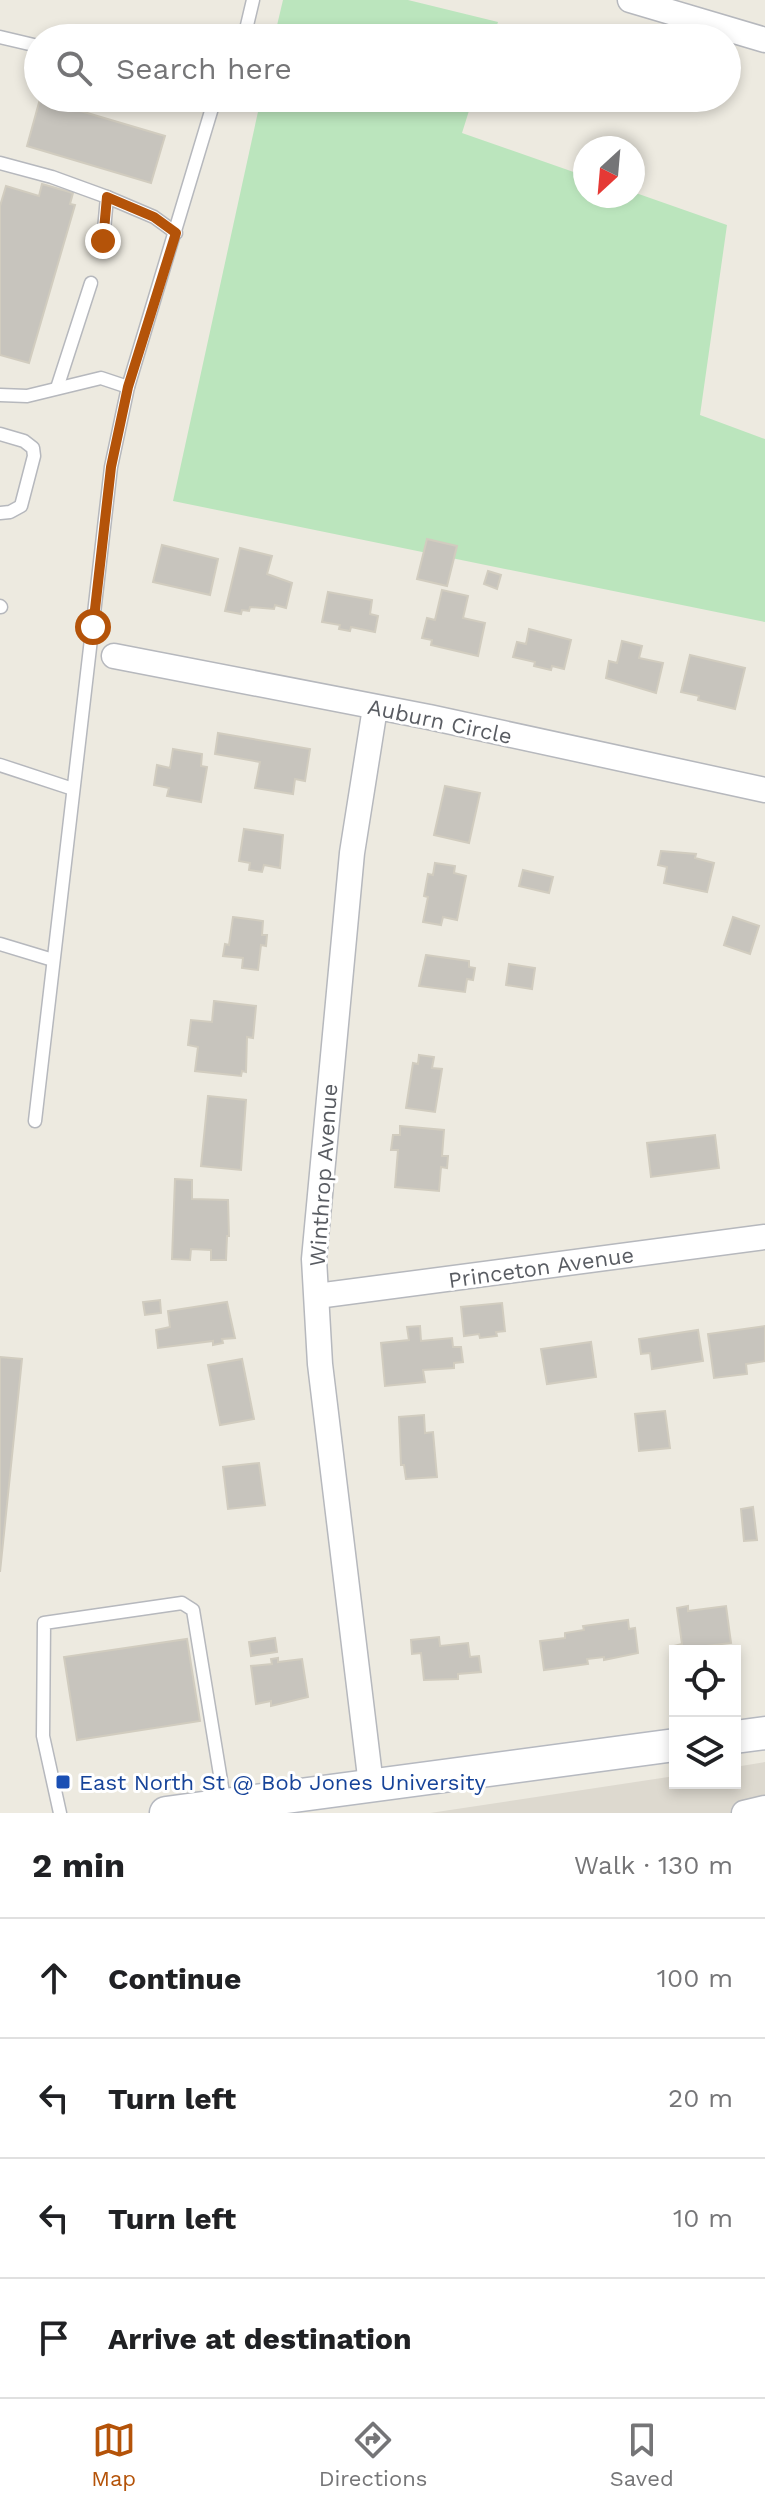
<!DOCTYPE html>
<meta charset="utf-8">
<style>
:root{--surface:#fff;--page:#f6f6f6;--text:#202124;--muted:#757577;--line:#e0e0e0;--accent:#b45309}
body{margin:0;font-family:"Work Sans",sans-serif;background:var(--page);color:var(--text)}
.controls{position:absolute;right:24px;bottom:24px;display:grid;overflow:hidden;border-radius:0px;box-shadow:0 4px 12px #0003}
.controls button{width:72px;height:72px;display:grid;place-items:center;padding:0;border:0;border-bottom:2px solid var(--line);background:var(--surface);color:var(--text);font:40px sans-serif}
.compass{position:absolute;left:573px;top:136px;width:72px;height:72px;border-radius:50%;background:var(--surface);box-shadow:0 4px 12px #0003;rotate:206deg}
.stop{position:absolute;width:24px;height:24px;margin:-18px;border:6px solid #b45309;border-radius:50%;background:#fff}
.stop.end{background:#b45309;border-color:#fff;box-shadow:0 2px 8px #0008}
.list{margin:0;padding:0;list-style:none}
h2{display:flex;justify-content:space-between;align-items:center;height:104px;margin:0;padding:0 32px;font-size:34px}
h2 small{font-size:26px;font-weight:400;color:var(--muted)}
.list li{display:grid;grid-template-columns:52px 1fr auto;gap:24px;align-items:center;box-sizing:border-box;height:120px;padding:0 32px;border-top:2px solid var(--line)}
.list b{display:block;font-size:30px;white-space:nowrap}
.list em{font-size:26px;font-style:normal;color:var(--muted)}
.icon{flex:none;width:44px;height:44px;fill:none;stroke:currentColor;stroke-width:2;stroke-linecap:round;stroke-linejoin:round}
.map{position:relative;flex:none;width:765px;height:1813px;overflow:hidden}
.search{position:absolute;background:var(--surface);box-shadow:0 4px 12px #0003;left:24px;right:24px;top:24px;height:88px;display:flex;align-items:center;gap:20px;box-sizing:border-box;padding:0 28px;border-radius:44px;color:var(--muted);font-size:30px}
.sheet{height:584px;background:var(--surface)}
nav{display:flex;justify-content:space-around;align-items:center;box-sizing:border-box;height:112px;border-top:2px solid var(--line);background:var(--surface);font-size:22px;color:var(--muted)}
nav a{display:grid;justify-items:center;gap:4px}
nav .on{color:var(--accent)}
.map>svg:first-child{display:block}
</style>
<div class="map">
<svg width="765" height="1813" viewBox="0 0 765 1813">
<rect width="100%" height="100%" fill="#edeae0"/>
<polygon fill="#ddd9cf" points="765,1762 765,1813 430,1813 675,1776 675,1783 735,1783 735,1767"/>
<g fill="#bbe5bd">
<polygon points="283,0 408,0 498,22 493,38 274,38"/>
<polygon points="261,98 473,98 462,133 585,176 585,196 633,196 633,192 727,225 700,415 765,439 765,622 173,501"/>
</g>
<g fill="#c7c4bd" stroke="#d1ccbf" stroke-width="2">
<polygon points="40,99 165,136 151,183 27,146"/>
<polygon points="42,184 73,193 70,204 75,205 29,363 0,355 0,206 6,186 39,196"/>
<polygon points="427,539 457,546 447,586 417,579"/>
<polygon points="162,545 218,559 210,595 153,582"/>
<polygon points="240,548 272,556 267,574 292,583 286,608 275,605 274,609 250,607 249,611 242,610 241,614 225,611"/>
<polygon points="488,571 501,575 497,589 484,584"/>
<polygon points="442,590 468,596 463,618 485,623 478,656 431,645 432,640 422,638 427,618 435,620"/>
<polygon points="328,592 372,600 370,614 378,616 375,632 351,627 350,631 339,629 340,625 322,622"/>
<polygon points="529,629 571,640 564,669 552,666 551,670 534,666 535,662 513,657 517,642 526,644"/>
<polygon points="622,641 642,646 639,658 663,663 656,693 606,678 609,661 617,663"/>
<polygon points="690,655 745,668 735,709 698,700 699,696 681,692"/>
<polygon points="218,733 310,749 305,781 295,779 293,794 255,788 260,762 215,754"/>
<polygon points="173,749 202,754 201,766 207,767 201,802 167,796 169,788 154,785 157,765 170,768"/>
<polygon points="445,786 480,793 469,843 434,835"/>
<polygon points="244,829 283,835 280,868 264,865 262,872 249,870 250,863 239,861"/>
<polygon points="661,851 696,854 695,858 714,863 707,892 664,883 667,867 658,865"/>
<polygon points="435,863 455,866 454,873 466,876 457,920 443,917 441,925 423,922 428,897 424,896 428,874 433,875"/>
<polygon points="523,870 553,877 549,893 519,886"/>
<polygon points="233,917 263,921 262,935 267,935 266,946 261,945 258,970 242,968 243,958 223,956 225,944 229,945"/>
<polygon points="733,917 759,926 750,954 724,945"/>
<polygon points="426,955 469,961 469,967 475,968 473,980 467,979 465,992 419,986"/>
<polygon points="509,964 535,968 532,989 506,985"/>
<polygon points="214,1001 256,1006 253,1038 247,1037 246,1072 242,1071 241,1076 195,1071 198,1047 188,1045 191,1020 212,1022"/>
<polygon points="419,1055 434,1057 432,1068 442,1069 435,1112 406,1108 413,1063 418,1064"/>
<polygon points="208,1096 246,1100 241,1170 201,1166"/>
<polygon points="400,1126 444,1130 442,1156 448,1156 447,1168 441,1167 439,1191 395,1187 398,1150 391,1150 393,1135 400,1135"/>
<polygon points="715,1135 719,1168 651,1177 647,1143"/>
<polygon points="175,1179 192,1180 192,1199 228,1200 229,1236 227,1236 226,1260 211,1260 211,1250 191,1249 190,1260 172,1259"/>
<polygon points="160,1300 161,1313 145,1315 143,1302"/>
<polygon points="227,1302 235,1338 222,1339 223,1343 213,1345 213,1341 158,1348 156,1330 170,1327 168,1311"/>
<polygon points="502,1303 505,1331 496,1332 497,1336 480,1338 479,1334 464,1336 461,1307"/>
<polygon points="420,1326 421,1341 452,1338 453,1347 461,1347 463,1362 454,1363 454,1368 423,1370 425,1382 385,1386 381,1343 409,1340 407,1327"/>
<polygon points="765,1326 765,1361 746,1364 747,1374 714,1378 708,1334"/>
<polygon points="698,1330 703,1361 652,1369 650,1353 641,1354 639,1339"/>
<polygon points="591,1342 596,1377 547,1384 541,1349"/>
<polygon points="0,1357 22,1359 0,1572"/>
<polygon points="242,1359 254,1419 220,1425 208,1365"/>
<polygon points="665,1411 670,1448 639,1451 635,1414"/>
<polygon points="424,1415 425,1433 433,1432 437,1477 406,1479 404,1465 401,1465 399,1417"/>
<polygon points="259,1463 265,1505 228,1509 223,1467"/>
<polygon points="753,1507 757,1540 744,1541 741,1509"/>
<polygon points="688,1606 688,1611 726,1606 731,1643 697,1647 698,1651 675,1651 674,1646 682,1644 677,1608"/>
<polygon points="628,1620 629,1629 635,1628 638,1653 604,1660 604,1657 587,1659 588,1664 544,1670 540,1641 565,1638 565,1633 584,1630 583,1626"/>
<polygon points="439,1637 440,1646 468,1643 470,1657 479,1656 481,1672 458,1674 458,1679 424,1680 421,1653 412,1654 411,1640"/>
<polygon points="275,1638 277,1652 251,1656 249,1642"/>
<polygon points="187,1639 200,1721 77,1740 64,1657"/>
<polygon points="278,1658 278,1662 302,1659 308,1697 271,1706 271,1701 256,1704 251,1666 272,1664 271,1659"/>
</g>
<g fill="none" stroke-linecap="round" stroke-linejoin="round">
<defs>
<g id="service">
<polyline points="0,37 38,46"/>
<polyline points="244,38 253,0"/>
<polyline points="0,163 52,177 107,197 103,241"/>
<polyline points="107,197 154,217 176,233"/>
<polyline points="57,388 91,283"/>
<polyline points="0,395 27,396 101,378 128,387"/>
<polyline points="0,434 24,441 33,448 34,456 21,506 10,512 0,513"/>
<polyline points="0,606 1,607"/>
<polyline points="0,765 73,789"/>
<polyline points="0,944 53,960"/>
<polyline points="35,1121 111,467 128,387 215,98"/>
<polyline points="60,1813 43,1736 44,1623 182,1603 193,1610 225,1805"/>
</g>
<g id="minor">
<polyline points="630,0 765,40"/>
<polyline points="114,656 429,717 765,790"/>
<polyline points="317,1296 765,1237"/>
<polyline points="371,1785 320,1364 314,1259 352,853 375,708"/>
<polyline points="744,1813 765,1808"/>
</g>
<g id="secondary">
<polyline points="735,1737 765,1733"/>
<polyline points="166,1813 675,1745"/>
</g>
</defs>
<use href="#service" stroke="#b6b8bd" stroke-width="15"/>
<use href="#minor" stroke="#b6b8bd" stroke-width="27"/>
<use href="#secondary" stroke="#b6b9c0" stroke-width="35"/>
<use href="#service" stroke="#fff" stroke-width="12"/>
<use href="#minor" stroke="#fff" stroke-width="24"/>
<use href="#secondary" stroke="#fff" stroke-width="32"/>
</g>
<g fill="none" stroke-linecap="round" stroke-linejoin="round">
<polyline stroke="#b45309" stroke-width="10" points="93,627 111,467 128,387 176,233 154,217 107,197 103,241"/>
</g>
<rect fill="#1a4fb4" stroke="#fff" stroke-width="3" x="55" y="1774" width="16" height="16" rx="4"/>
<g text-anchor="middle" stroke-width="6" stroke-linejoin="round" paint-order="stroke">
<g font-size="22" fill="#595c62" stroke="#fff">
<text transform="translate(440 721) rotate(12)" y="8">Auburn Circle</text>
<text transform="translate(323 1175) rotate(-86)" y="8">Winthrop Avenue</text>
<text transform="translate(541 1267) rotate(-8)" y="8">Princeton Avenue</text>
</g>
<g font-size="22" fill="#164399" stroke="#fff" text-anchor="start">
<text x="79" y="1790">East North St @ Bob Jones University</text>
</g>
</g>
</svg>
<div class="controls">
<button><svg class="icon" aria-label="locate" viewBox="0 0 24 24"><circle cx="12" cy="12" r="6"/><path d="M12 2v4M12 18v4M2 12h4M18 12h4"/></svg></button>
<button><svg class="icon" aria-label="layers" viewBox="0 0 24 24"><path d="M12 4l9 5-9 5-9-5zM3 14l9 5 9-5"/></svg></button>
</div>
<svg class="compass" viewBox="-18 -18 36 36"><path d="M0-13l5 13h-10z" fill="#e53935"/><path d="M0 13l5-13h-10z" fill="#757577"/></svg>
<div class="stop" style="left:93px;top:627px"></div>
<div class="stop end" style="left:103px;top:241px"></div>
<div class="search"><svg class="icon" aria-label="search" viewBox="0 0 24 24"><circle cx="10" cy="10" r="6"/><path d="M15 15l6 6"/></svg>Search here</div>
</div>
<section class="sheet">
<h2>2 min<small>Walk · 130 m</small></h2>
<ul class="list">
<li><svg class="icon" aria-label="ahead" viewBox="0 0 24 24"><path d="M12 20V5M6 11l6-6 6 6"/></svg><div><b>Continue</b></div><em>100 m</em></li>
<li><svg class="icon" aria-label="left" viewBox="0 0 24 24"><path d="M17 20v-9H6M10 6l-5 5 5 5"/></svg><div><b>Turn left</b></div><em>20 m</em></li>
<li><svg class="icon" aria-label="left" viewBox="0 0 24 24"><path d="M17 20v-9H6M10 6l-5 5 5 5"/></svg><div><b>Turn left</b></div><em>10 m</em></li>
<li><svg class="icon" aria-label="arrive" viewBox="0 0 24 24"><path d="M6 21V4h12l-3 4 3 4H6"/></svg><div><b>Arrive at destination</b></div></li>
</ul>
</section>
<nav>
<a class="on"><svg class="icon" aria-label="map" viewBox="0 0 24 24"><path d="M3 6l6-2 6 2 6-2v14l-6 2-6-2-6 2zM9 4v14M15 6v14"/></svg>Map</a>
<a><svg class="icon" aria-label="directions" viewBox="0 0 24 24"><path d="M12 3l9 9-9 9-9-9zM9 14v-3h6M13 9l2 2-2 2"/></svg>Directions</a>
<a><svg class="icon" aria-label="saved" viewBox="0 0 24 24"><path d="M7 4h10v16l-5-4-5 4z"/></svg>Saved</a>
</nav>
